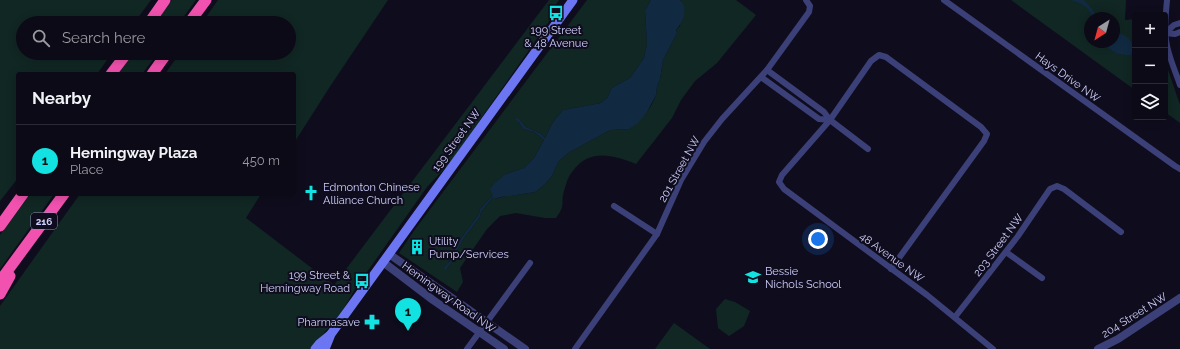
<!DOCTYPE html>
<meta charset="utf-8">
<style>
:root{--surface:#0b0a16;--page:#14131f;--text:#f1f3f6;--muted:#9a9aa1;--line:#2b2b35;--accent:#12e3e2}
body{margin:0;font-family:Raleway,sans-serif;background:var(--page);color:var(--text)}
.controls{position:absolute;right:12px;top:12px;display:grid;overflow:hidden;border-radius:4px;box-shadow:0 2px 10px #0003}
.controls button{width:36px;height:36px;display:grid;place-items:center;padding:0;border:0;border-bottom:1px solid var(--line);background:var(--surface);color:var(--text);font:20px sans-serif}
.compass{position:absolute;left:1084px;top:12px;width:36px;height:36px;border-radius:50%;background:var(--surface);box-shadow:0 2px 10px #0003;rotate:216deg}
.you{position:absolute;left:818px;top:239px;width:14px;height:14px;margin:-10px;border:3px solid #fff;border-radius:50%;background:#1a73e8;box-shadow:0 0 0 6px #1a73e833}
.badge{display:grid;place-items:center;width:26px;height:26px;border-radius:50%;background:var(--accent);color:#111;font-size:13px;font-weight:700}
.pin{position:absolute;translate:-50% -33px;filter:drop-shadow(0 1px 2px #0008)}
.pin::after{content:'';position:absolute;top:21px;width:14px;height:12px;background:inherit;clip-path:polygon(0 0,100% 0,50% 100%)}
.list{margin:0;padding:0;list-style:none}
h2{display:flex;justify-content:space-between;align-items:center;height:52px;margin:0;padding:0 16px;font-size:17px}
h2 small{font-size:13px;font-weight:400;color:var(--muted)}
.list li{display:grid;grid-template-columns:26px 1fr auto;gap:12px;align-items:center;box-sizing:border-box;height:72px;padding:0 16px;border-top:1px solid var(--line)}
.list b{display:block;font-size:15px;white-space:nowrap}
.list p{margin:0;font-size:13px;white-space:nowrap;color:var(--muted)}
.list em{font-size:13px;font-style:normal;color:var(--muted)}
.icon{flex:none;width:22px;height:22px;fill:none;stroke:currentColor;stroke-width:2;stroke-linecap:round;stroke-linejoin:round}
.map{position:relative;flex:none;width:1180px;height:349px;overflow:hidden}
.search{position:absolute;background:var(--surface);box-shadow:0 2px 10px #0003;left:16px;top:16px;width:280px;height:44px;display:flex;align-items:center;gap:10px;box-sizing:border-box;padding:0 14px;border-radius:22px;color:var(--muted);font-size:15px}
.panel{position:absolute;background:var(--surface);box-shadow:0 2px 10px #0003;left:16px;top:72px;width:280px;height:124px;border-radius:4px}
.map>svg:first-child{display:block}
</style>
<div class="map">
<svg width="1180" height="349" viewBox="0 0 1180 349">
<rect width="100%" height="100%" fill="#0f0d1d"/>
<g fill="#112724" fill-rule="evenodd">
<polygon points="0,0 151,0 134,23 23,23 23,53 112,53 97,74 18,74 18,178 0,201"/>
<polygon points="172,0 196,0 179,23 155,23"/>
<polygon points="218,0 388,0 331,85 294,143 294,74 165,74 180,53 289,53 289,23 202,23"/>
<polygon points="549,0 559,0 552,10 555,13 449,164 427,187 355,289 340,315 310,349 0,349 0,306 80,194 261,194 246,218 334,285"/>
<path d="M587,0H651L645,10L647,44L644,58L630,78L615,86L611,89L608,97L601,103L563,110L553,122L545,138L540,133L526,127L520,120L518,121L523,129L534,132L544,140L534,158L524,168L506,174L493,195L480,209L479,214L459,241L455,249L454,256L449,261L446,270L456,256L457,250L464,238L480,217L481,212L493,197L495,199L505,196H510L535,192L543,186L552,176L558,162L568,153L610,130L629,129L647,112L652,104L656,95L657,86L660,79L663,60L677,33L676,30L680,26L682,2L680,0H736L756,15L717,63L695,81L681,100L672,118L636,164C613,155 589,148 572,172C567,178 565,188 563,195C562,199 563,203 562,207C561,211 558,215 556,218H545L516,213L500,216L487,229L460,268L463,282L457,292L399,253L416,228Z"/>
<path d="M1011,0H1126L1125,20L1135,19V90ZM1090,18H1114V42H1090Z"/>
<polygon points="133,53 158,53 142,74 118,74"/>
<polygon points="1165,61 1180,105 1180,123 1165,112"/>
<polygon points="30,194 54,194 0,269 0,235"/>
<polygon points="725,299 735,302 750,311 744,326 729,336 718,328 716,309"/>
<polygon points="674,323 710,349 655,349"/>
</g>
<g fill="#112a42">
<path d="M651,0H680C689,8 683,22 676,30L677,33L663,60L660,79L657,86L656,95L647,112L638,123L629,129L610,130L568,153L558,162L552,176L543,186L535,192L510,196H505L494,199L493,197L481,212L480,217L464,238L457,250L456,256L446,270L444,268L454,256L455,249L459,241L479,214L480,209L493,195L490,189L495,183L506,174L524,168L534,158L544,140L534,132L523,129L518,121L515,120L516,118L520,120L526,127L540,133L545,138L553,122L563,110L601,103L608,97L611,89L615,86L630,78L644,58L647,44L645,10Z"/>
<path d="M1070,0H1084L1092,9L1098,18H1093C1088,6 1082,3 1070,0Z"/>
<path d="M1114,32C1126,34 1137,42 1131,55C1119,55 1111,53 1105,42H1114Z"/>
</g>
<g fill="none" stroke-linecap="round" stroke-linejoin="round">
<g stroke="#3c4079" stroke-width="6">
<polyline points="944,0 1175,166 1180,169"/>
<path d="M1167,0C1166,13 1164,27 1166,40C1168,56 1175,70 1180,85"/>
<polyline points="1165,33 1174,25 1180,23"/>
<polyline points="1165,33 1175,34 1180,32"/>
<polyline points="767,70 824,112 830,120 868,149"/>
<polyline points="761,77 819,119 830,120"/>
<polyline points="614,206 657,234"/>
<polyline points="1006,252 1042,278"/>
<polyline points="891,269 984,141 987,134 981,127 886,57 879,55 871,61 830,120 782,175 779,182 784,189 927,295 993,349"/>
<polyline points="955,317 1018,236 1050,189 1057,186 1064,189 1121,232"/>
<polyline points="467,349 530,263"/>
<polyline points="575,349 657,234 681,180 704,142 722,119 767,70 809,12 810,6 806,0"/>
</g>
<g stroke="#3c4079" stroke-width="8">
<polyline points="389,254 525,349"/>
<polyline points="383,262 433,300 504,349"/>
<polyline points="1098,349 1118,339 1180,298"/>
</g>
<g stroke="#6c76f3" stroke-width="9">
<polyline points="315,349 319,344 330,335"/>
<polyline points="325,349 331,334 573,0"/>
</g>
<g stroke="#f152af" stroke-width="11">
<polyline points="149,23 165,0"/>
<polyline points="189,23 206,0"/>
<polyline points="111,74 127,53"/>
<polyline points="152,74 167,53"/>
<polyline points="0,226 23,194"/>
<polyline points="0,281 64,194"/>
<polyline points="0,294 10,276"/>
</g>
</g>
<defs>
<symbol id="bus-bare" viewBox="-9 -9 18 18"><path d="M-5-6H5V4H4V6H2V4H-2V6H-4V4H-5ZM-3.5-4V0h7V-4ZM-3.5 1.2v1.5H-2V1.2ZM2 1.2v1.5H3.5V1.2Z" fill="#12e3e2" stroke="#0f0d1d" stroke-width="2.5" paint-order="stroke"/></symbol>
<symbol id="church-bare" viewBox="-9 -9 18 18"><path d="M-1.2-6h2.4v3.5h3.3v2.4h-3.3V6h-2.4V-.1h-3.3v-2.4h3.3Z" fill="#12e3e2" stroke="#0f0d1d" stroke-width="2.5" paint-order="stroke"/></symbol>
<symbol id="building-bare" viewBox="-9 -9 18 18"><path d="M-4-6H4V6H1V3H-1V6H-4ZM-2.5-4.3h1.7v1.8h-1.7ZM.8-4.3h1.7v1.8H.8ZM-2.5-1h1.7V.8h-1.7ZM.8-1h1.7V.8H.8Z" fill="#12e3e2" stroke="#0f0d1d" stroke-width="2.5" paint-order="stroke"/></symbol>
<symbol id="school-bare" viewBox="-9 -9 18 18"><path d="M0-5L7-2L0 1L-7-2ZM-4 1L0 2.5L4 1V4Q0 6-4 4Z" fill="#12e3e2" stroke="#0f0d1d" stroke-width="2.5" paint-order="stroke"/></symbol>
<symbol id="pharmacy-bare" viewBox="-9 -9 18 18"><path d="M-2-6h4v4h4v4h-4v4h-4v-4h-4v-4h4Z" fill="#12e3e2" stroke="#0f0d1d" stroke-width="2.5" paint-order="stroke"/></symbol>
</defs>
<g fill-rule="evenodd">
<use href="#bus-bare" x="545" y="2" width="22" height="22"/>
<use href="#church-bare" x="300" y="182" width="22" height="22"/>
<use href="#building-bare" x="406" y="236" width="22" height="22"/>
<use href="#school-bare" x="742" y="266" width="22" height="22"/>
<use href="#bus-bare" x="351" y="270" width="22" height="22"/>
<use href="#pharmacy-bare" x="361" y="311" width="22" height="22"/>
</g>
<g text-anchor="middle" stroke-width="4" stroke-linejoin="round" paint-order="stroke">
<rect fill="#0f0d1d" stroke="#9594b8" stroke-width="1" x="31" y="213" width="26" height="16" rx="3"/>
<g font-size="10" font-weight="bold" fill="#cecefb">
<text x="44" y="225">216</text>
</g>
<g font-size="11" fill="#cecefb" stroke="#0f0d1d" text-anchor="start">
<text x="556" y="34" text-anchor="middle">199 Street<tspan x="556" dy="13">&amp; 48 Avenue</tspan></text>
<text x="323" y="191">Edmonton Chinese<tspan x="323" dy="13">Alliance Church</tspan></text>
<text x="429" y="245">Utility<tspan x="429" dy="13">Pump/Services</tspan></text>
<text x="765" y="275">Bessie<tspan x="765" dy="13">Nichols School</tspan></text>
<text x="350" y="279" text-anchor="end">199 Street &amp;<tspan x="350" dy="13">Hemingway Road</tspan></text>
<text x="360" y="326" text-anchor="end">Pharmasave</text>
</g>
<g font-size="11" fill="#cecefb" stroke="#0f0d1d">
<text transform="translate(1068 77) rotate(36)" y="4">Hays Drive NW</text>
<text transform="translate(456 140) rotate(-54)" y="4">199 Street NW</text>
<text transform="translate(679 169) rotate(-61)" y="4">201 Street NW</text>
<text transform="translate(998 245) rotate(-53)" y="4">203 Street NW</text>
<text transform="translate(892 257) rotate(36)" y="4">48 Avenue NW</text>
<text transform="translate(449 297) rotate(36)" y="4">Hemingway Road NW</text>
<text transform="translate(1134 315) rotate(-32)" y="4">204 Street NW</text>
</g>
</g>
</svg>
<div class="controls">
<button>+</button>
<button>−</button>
<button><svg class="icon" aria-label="layers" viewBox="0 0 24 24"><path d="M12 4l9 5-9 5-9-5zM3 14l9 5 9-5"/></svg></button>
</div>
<svg class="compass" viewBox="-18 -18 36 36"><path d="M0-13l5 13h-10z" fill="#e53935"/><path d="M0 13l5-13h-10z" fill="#9a9aa1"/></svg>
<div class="you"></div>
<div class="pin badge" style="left:408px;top:331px">1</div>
<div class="search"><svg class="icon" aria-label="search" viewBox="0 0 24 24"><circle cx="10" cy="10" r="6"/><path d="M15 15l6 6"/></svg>Search here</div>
<section class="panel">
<h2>Nearby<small></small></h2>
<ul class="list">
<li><span class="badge">1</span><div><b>Hemingway Plaza</b><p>Place</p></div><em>450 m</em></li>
</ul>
</section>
</div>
